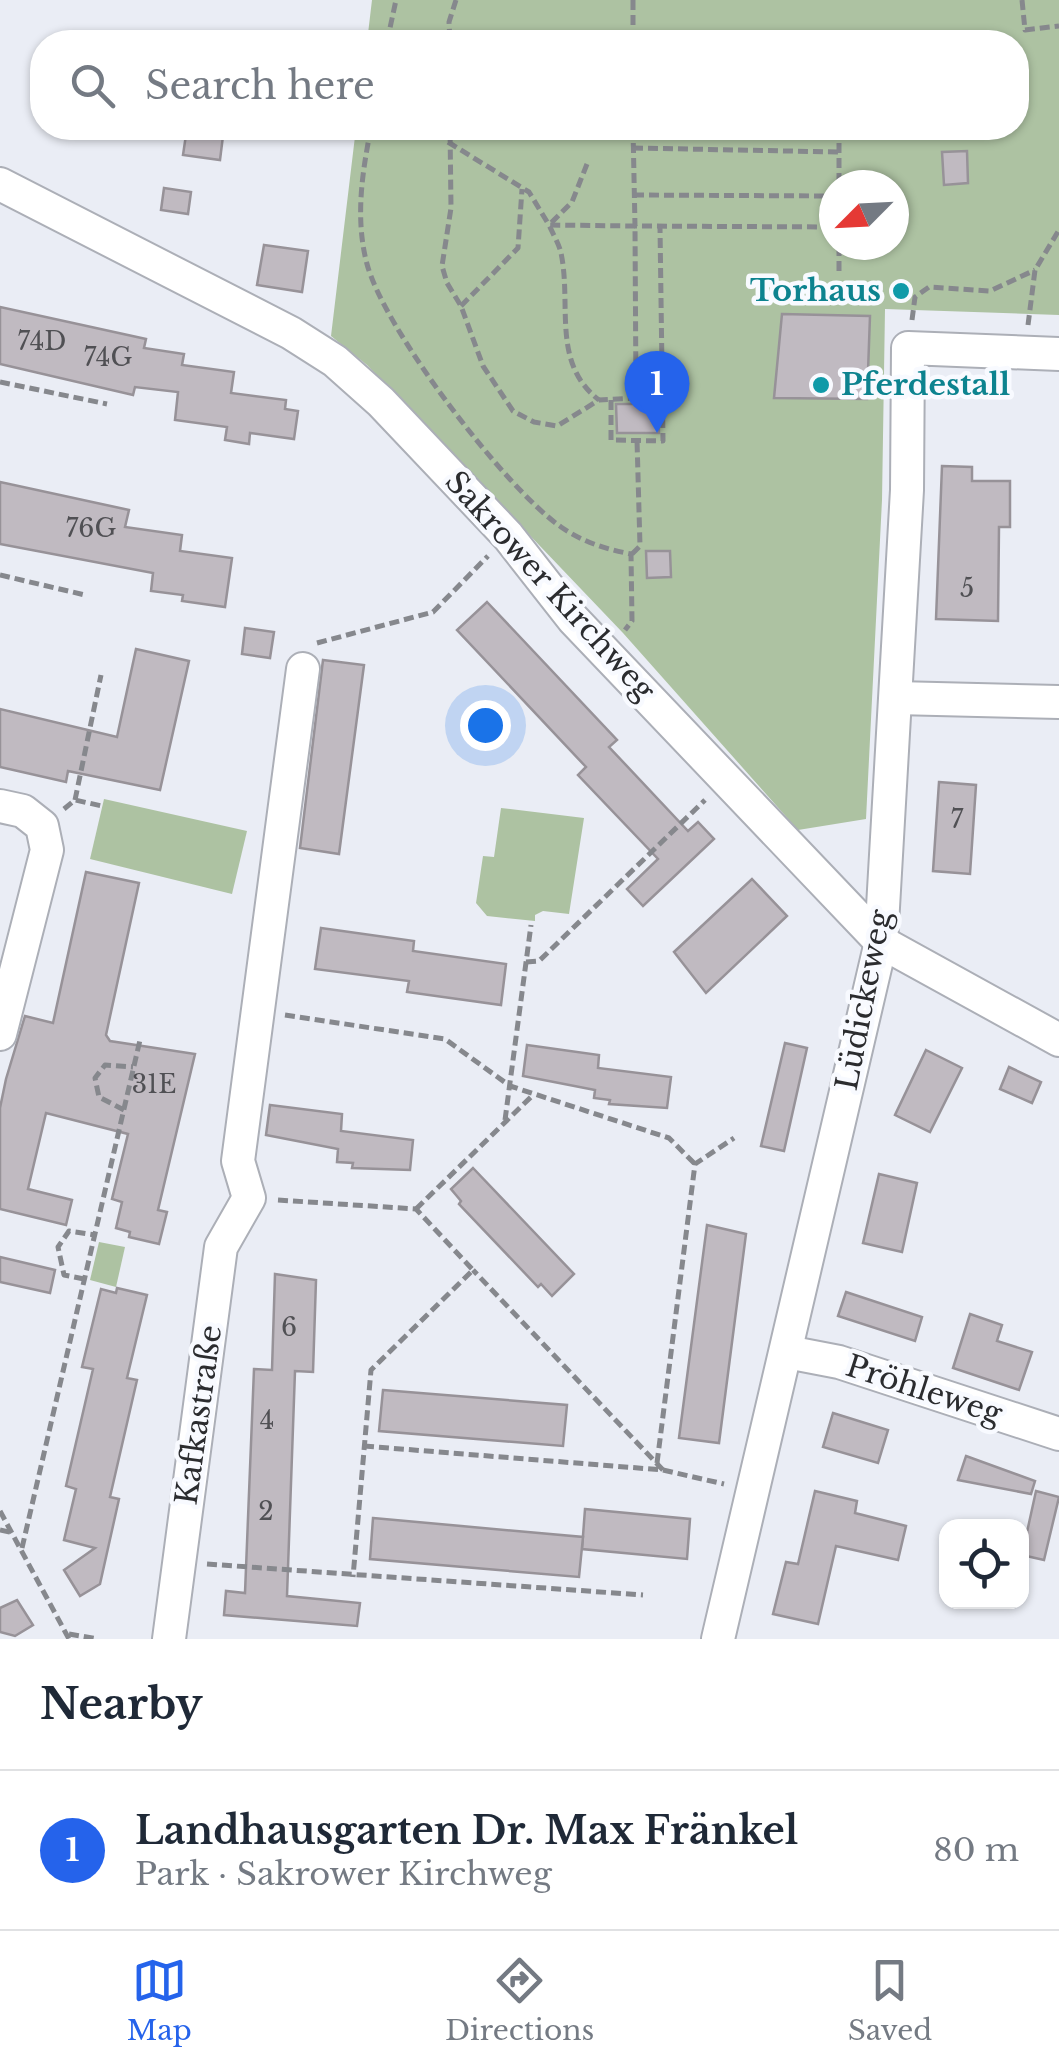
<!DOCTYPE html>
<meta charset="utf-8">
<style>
:root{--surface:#fff;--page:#f2f2f3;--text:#1f2937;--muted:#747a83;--line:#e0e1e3;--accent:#2563eb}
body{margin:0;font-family:"Libre Baskerville",serif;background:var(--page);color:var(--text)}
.controls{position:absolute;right:30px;bottom:30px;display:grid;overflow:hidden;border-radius:20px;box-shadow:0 2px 8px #0004}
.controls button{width:90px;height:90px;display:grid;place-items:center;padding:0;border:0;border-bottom:2px solid var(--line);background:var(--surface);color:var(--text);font:50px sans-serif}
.compass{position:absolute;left:819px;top:170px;width:90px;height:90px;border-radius:50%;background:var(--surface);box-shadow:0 2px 8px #0004;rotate:246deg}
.you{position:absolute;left:485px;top:725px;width:35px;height:35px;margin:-25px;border:8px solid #fff;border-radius:50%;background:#1a73e8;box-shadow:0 0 0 15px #1a73e833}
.badge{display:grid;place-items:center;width:65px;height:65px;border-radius:50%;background:var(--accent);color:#fff;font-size:32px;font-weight:700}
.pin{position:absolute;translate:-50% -82px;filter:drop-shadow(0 2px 5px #0008)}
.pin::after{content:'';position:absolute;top:52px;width:35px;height:30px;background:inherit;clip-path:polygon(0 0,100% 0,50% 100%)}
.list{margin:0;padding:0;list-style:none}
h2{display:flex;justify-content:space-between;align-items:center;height:130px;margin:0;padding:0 40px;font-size:42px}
h2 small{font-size:32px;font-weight:400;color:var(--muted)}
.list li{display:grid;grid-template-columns:65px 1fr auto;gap:30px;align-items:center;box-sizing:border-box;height:160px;padding:0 40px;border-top:2px solid var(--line)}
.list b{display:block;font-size:38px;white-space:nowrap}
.list p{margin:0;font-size:32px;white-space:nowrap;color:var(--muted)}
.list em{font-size:32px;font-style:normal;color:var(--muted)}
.icon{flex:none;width:55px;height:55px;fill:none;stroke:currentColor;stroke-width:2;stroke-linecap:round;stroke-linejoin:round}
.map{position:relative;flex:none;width:1059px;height:1639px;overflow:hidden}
.search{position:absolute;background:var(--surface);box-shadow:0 2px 8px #0004;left:30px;right:30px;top:30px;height:110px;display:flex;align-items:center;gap:25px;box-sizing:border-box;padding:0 35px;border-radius:40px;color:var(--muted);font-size:38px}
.sheet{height:290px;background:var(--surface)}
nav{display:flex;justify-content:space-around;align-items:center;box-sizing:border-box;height:140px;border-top:2px solid var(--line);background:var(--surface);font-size:28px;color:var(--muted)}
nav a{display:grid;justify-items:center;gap:5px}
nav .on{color:var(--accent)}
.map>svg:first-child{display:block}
</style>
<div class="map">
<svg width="1059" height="1639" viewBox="0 0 1059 1639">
<rect width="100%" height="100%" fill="#eaedf5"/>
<g fill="#adc2a2" fill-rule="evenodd">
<path d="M372,0H1059V315L885,309L882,500L866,819L798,830L623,633L367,365L331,336L356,128H1016V42H367ZM834,185H894V245H834Z"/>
<polygon points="104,799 247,831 232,894 90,859"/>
<polygon points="501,808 584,818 569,914 543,911 535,915 535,921 487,916 476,903 483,856 494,857"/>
<polygon points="99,1242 125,1247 116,1287 90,1280"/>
</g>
<g fill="#c0bac1" stroke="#979298" stroke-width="2.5">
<polygon points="187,128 224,128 220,160 183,155"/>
<polygon points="967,151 968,183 944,185 942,152"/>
<polygon points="164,188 191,192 188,214 161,210"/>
<polygon points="264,245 308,251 302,292 257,285"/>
<polygon points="0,307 146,339 144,348 184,354 182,365 234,372 231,393 286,400 285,409 298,411 294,439 250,433 249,444 225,440 227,427 175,420 178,392 135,387 133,395 0,364"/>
<polygon points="782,314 870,316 867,399 774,398"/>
<polygon points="616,404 658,404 659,433 617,433"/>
<polygon points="942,466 972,467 972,481 1010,481 1010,527 999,527 998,621 936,619"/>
<polygon points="0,482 129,510 125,527 182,535 180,551 232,558 225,607 182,601 183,595 151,591 153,573 0,544"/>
<polygon points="646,551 670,551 671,577 647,578"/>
<polygon points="487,602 617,740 609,747 688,831 698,822 714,839 643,906 627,889 658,859 578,775 586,767 457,630"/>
<polygon points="245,628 274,632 270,658 242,654"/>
<polygon points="136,649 189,661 160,790 68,771 66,782 0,767 0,709 117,737"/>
<polygon points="323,660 364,665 339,854 300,848"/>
<polygon points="939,782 976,785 970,874 933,871"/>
<polygon points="86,872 139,883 106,1035 110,1041 195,1054 158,1210 167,1212 159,1244 129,1237 130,1232 116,1228 122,1202 112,1199 128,1134 46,1113 28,1189 72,1200 66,1225 0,1209 0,1108 6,1079 25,1016 53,1023"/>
<polygon points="752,879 787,916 706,993 674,952"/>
<polygon points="321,928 414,941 413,951 506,964 501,1005 407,992 409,981 315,969"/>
<polygon points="785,1043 807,1048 784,1151 761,1146"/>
<polygon points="527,1045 599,1055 598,1068 671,1077 667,1108 609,1104 610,1100 594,1098 595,1090 523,1076"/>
<polygon points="926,1050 962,1068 930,1132 895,1115"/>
<polygon points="1009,1067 1041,1082 1032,1103 1000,1089"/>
<polygon points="270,1105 342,1114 341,1131 413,1140 410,1170 352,1168 353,1163 337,1162 338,1149 266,1135"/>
<polygon points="473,1168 574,1274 552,1296 541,1284 538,1287 459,1204 461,1201 451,1189"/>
<polygon points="879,1174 917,1183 902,1252 863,1243"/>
<polygon points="707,1225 746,1234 719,1443 679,1438"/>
<polygon points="0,1257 55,1270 50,1293 0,1282"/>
<polygon points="275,1274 316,1280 313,1372 295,1371 287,1596 360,1603 357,1626 224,1615 226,1591 245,1593 254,1369 272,1370"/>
<polygon points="117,1288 147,1295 127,1378 137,1380 110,1497 119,1499 100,1584 80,1596 64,1570 95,1548 64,1540 76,1489 66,1486 93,1369 82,1367 101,1289 116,1293"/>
<polygon points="846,1292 922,1317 915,1341 838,1316"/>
<polygon points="970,1314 1002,1325 997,1341 1032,1352 1019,1390 953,1368"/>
<polygon points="383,1390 567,1405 563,1446 379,1431"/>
<polygon points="833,1413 888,1430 878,1463 823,1447"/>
<polygon points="966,1456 1035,1481 1031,1494 958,1480"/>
<polygon points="815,1491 857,1501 855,1513 906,1526 898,1560 836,1546 818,1624 773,1614 786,1562 798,1564"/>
<polygon points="1036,1491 1059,1497 1044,1560 1022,1555"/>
<polygon points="585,1509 690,1519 687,1559 582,1549"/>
<polygon points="373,1518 583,1537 579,1577 370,1559"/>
<polygon points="17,1600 33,1625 15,1636 0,1632 0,1608"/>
</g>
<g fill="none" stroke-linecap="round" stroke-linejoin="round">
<defs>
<g id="minor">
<polyline points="0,184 291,333 335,361 381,402 508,536 573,619 881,942 1059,1040"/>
<polyline points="896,698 1059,702"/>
<polyline points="0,806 23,811 42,826 47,850 0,1034"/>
<polyline points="787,1352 839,1362 1059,1434"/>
<polyline points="169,1639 221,1247 249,1198 238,1161 303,669"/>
<polyline points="718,1639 881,942 907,490 908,348 1059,354"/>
</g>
</defs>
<use href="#minor" stroke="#acafb7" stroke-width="36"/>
<g stroke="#86888d" stroke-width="5" stroke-dasharray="10 5" stroke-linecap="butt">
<polyline points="456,0 449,22 450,42 633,41"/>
<polyline points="633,0 633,42"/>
<polyline points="1022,0 1025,30 1059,26"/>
<polyline points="387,42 396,0"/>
<path d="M371,128C362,173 355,219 367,264C384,329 505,488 561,527C583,542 605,549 631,554L632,621L625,630"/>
<polyline points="633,128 635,226 834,227"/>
<polyline points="839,128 839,185"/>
<polyline points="448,142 529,192 549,225 635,226 636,398 599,400 557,426 534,422 513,411 483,366 461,306 447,283 442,266 451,208 450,128"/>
<polyline points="633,148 839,152"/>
<path d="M587,164L572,202L549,225C553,234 559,244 561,253C572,305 551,363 599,400"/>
<polyline points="634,195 834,196"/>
<polyline points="839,271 839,245"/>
<polyline points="461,306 518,248 522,189"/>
<polyline points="912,320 915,297 929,287 990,291 1035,270"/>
<polyline points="1028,325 1035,270 1059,230"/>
<polyline points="0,382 107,404"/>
<polyline points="611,400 611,440 663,441 660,227"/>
<polyline points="632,554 640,546 637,440"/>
<polyline points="0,575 85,595"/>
<polyline points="317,643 433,612 488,556"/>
<polyline points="75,800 101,675"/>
<polyline points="64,809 75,800 102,806"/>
<polyline points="526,962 539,961 705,800"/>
<polyline points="285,1015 445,1039 510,1086 669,1138 695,1164"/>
<polyline points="124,1110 99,1097 95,1078 105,1065 133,1067"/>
<polyline points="505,1120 531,925"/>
<polyline points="278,1200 416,1209 473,1270 371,1370 353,1577"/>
<polyline points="416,1209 532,1096"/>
<polyline points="84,1279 64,1275 58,1247 69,1231 95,1235"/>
<polyline points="364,1446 663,1470 473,1270"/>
<polyline points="657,1463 695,1164 734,1138"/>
<polyline points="663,1470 724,1484"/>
<polyline points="0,1511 69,1639"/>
<polyline points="0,1530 14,1533"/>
<polyline points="22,1548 140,1040"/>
<polyline points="207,1564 643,1595"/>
<polyline points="69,1634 98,1639"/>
</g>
<use href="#minor" stroke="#fff" stroke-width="32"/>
</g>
<g fill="#0f9aa8" stroke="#f8faff" stroke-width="4">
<circle cx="901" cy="291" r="10"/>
<circle cx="821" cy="385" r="10"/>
</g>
<g text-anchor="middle" stroke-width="9" stroke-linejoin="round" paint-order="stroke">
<g font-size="25" fill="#505054">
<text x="42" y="350">74D</text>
<text x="108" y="366">74G</text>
<text x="91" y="537">76G</text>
<text x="967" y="597">5</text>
<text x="957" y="828">7</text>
<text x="154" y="1093">31E</text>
<text x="289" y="1336">6</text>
<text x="267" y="1429">4</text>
<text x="266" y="1520">2</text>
</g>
<g font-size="30" font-weight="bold" fill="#0d838f" stroke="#f8faff" text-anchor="end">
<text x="881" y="301">Torhaus</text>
<text x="841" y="395" text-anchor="start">Pferdestall</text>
</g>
<g font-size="30" fill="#2b2c2f" stroke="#f8faff">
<text transform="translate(550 586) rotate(48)" y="10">Sakrower Kirchweg</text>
<text transform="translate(864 1000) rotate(-79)" y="10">Lüdickeweg</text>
<text transform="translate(924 1390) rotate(18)" y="10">Pröhleweg</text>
<text transform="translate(199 1415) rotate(-82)" y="10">Kafkastraße</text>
</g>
</g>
</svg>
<div class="controls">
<button><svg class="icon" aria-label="locate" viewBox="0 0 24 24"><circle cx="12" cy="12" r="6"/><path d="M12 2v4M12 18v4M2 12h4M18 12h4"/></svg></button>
</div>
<svg class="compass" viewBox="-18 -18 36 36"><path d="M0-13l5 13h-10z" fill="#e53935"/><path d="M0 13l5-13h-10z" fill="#747a83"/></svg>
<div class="you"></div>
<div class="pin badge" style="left:657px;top:433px">1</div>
<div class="search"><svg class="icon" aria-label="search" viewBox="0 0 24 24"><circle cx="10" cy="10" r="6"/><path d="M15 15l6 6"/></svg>Search here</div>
</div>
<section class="sheet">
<h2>Nearby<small></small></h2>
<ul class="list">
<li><span class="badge">1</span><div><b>Landhausgarten Dr. Max Fränkel</b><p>Park · Sakrower Kirchweg</p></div><em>80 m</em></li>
</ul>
</section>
<nav>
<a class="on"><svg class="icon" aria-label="map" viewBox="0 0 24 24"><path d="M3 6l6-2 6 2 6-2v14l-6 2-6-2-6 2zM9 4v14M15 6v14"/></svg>Map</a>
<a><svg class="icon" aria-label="directions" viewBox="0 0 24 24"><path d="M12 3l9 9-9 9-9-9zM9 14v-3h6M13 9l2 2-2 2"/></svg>Directions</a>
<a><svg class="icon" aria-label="saved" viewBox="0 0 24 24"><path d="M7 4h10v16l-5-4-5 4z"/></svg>Saved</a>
</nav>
